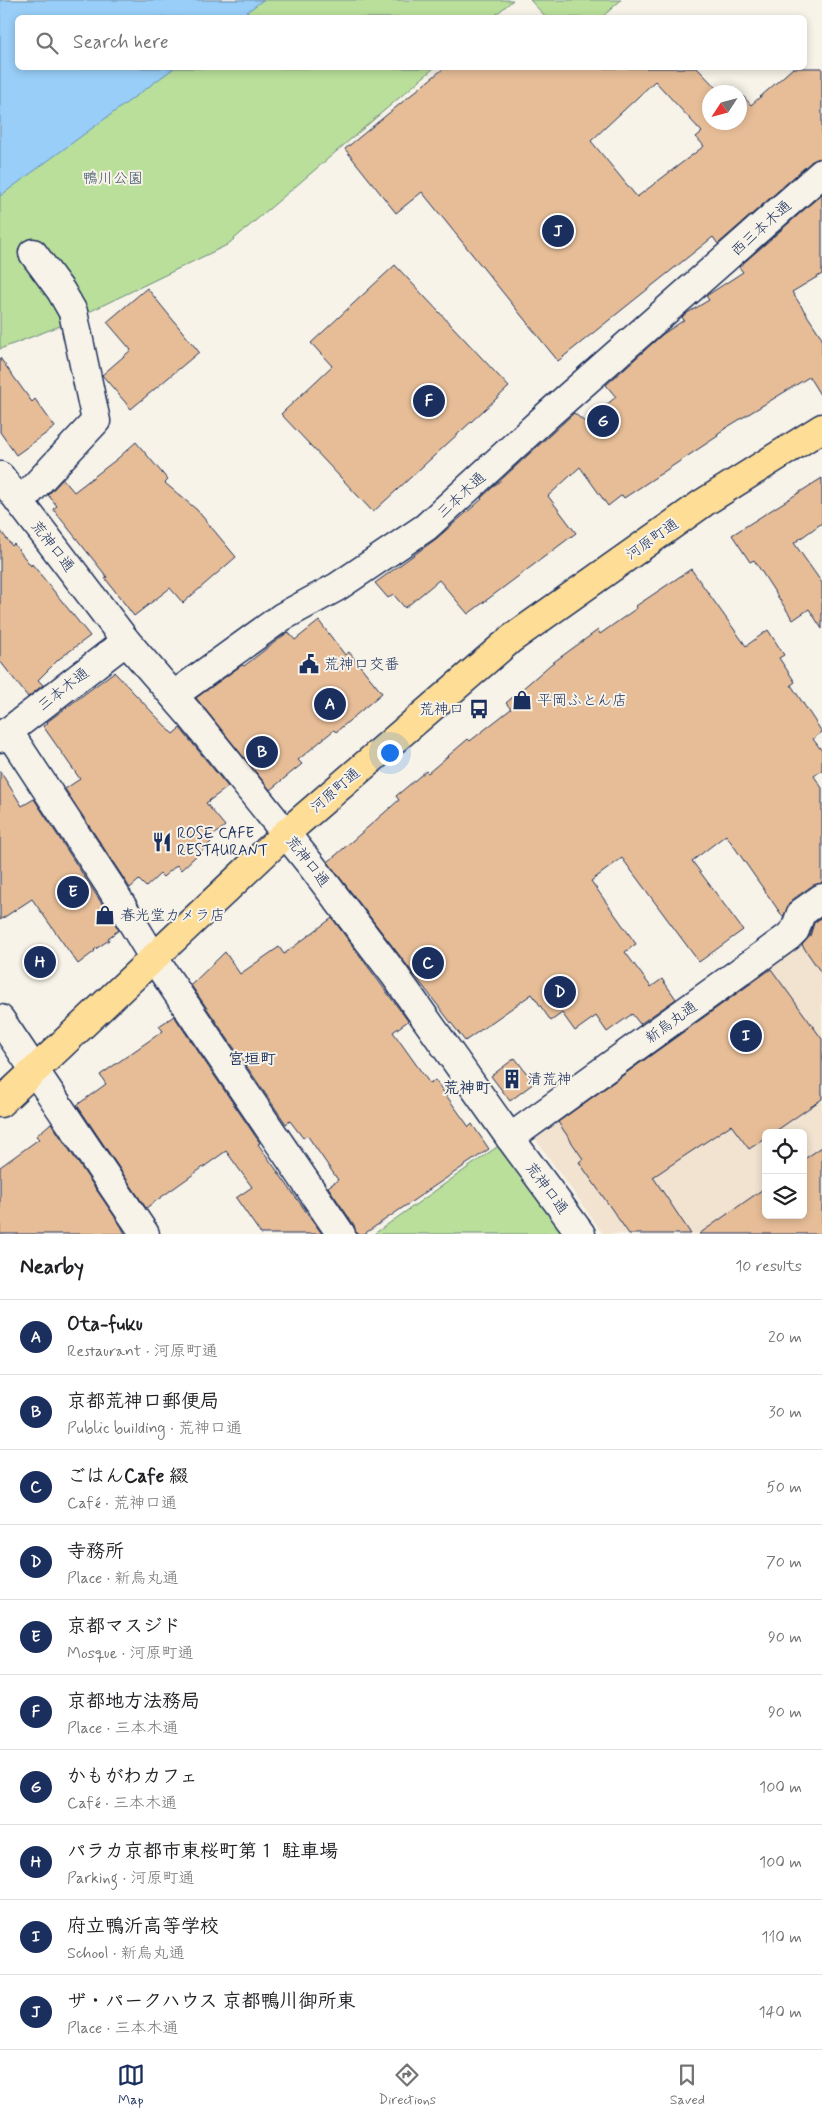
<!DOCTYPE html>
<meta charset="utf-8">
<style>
:root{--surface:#fff;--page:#f2f2f2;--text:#202124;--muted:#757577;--line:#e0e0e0;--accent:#1b2f5e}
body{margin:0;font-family:Mynerve,"Klee One",sans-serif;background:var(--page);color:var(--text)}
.controls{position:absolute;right:15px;bottom:15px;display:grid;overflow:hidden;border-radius:8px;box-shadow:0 2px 8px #0003}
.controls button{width:45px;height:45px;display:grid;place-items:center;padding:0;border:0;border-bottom:1px solid var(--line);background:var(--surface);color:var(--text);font:25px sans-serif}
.compass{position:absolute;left:702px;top:85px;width:45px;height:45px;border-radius:50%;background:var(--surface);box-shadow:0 2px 8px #0003;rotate:234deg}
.you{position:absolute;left:389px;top:752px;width:18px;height:18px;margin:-12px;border:4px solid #fff;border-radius:50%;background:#1a73e8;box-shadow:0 0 0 8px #1a73e833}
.badge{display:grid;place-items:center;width:32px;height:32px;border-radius:50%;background:var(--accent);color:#fff;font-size:16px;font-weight:700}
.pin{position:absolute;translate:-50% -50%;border:2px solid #fff;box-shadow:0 1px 5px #0006}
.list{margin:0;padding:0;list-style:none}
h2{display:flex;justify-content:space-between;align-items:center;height:65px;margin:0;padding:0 20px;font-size:21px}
h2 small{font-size:16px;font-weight:400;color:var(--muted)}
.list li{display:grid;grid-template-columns:32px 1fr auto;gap:15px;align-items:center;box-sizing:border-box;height:75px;padding:0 20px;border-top:1px solid var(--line)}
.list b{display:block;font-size:19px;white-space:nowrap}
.list p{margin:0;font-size:16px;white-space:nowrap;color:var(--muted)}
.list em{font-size:16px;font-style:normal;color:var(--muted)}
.icon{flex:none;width:28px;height:28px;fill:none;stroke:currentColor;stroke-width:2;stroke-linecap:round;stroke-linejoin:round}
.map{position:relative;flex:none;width:822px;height:1234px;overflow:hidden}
.search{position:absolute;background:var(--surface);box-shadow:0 2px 8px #0003;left:15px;right:15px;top:15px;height:55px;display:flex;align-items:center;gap:12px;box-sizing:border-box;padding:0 18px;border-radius:8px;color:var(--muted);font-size:19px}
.sheet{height:815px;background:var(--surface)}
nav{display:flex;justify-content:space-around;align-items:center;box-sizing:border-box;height:70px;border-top:1px solid var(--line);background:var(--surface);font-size:14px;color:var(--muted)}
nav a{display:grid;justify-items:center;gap:2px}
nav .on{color:var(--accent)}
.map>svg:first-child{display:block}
</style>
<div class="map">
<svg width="822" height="1234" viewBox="0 0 822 1234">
<rect width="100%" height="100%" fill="#f7f3e8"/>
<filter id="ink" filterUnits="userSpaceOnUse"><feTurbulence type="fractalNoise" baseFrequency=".02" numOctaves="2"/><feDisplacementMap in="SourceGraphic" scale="10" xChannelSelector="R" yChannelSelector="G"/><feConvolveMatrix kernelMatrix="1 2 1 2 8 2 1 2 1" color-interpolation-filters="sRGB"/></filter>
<g filter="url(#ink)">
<path fill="#f2e3d0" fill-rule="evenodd" d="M822,909V1234H603L532,1134L808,940L810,918ZM766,1133H803V1215H766Z"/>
<g fill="#b9df9a" stroke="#6a877c">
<polygon points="0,0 513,0 492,18 18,18 18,68 434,68 227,245 60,326 0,349"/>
<polygon points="530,0 621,0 601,18 546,17"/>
<polygon points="504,1142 568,1234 374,1234"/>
</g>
<polygon fill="#98cef7" stroke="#668eba" points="0,0 263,0 240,17 18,18 18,68 174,68 0,196"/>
<g fill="#e6bd97" stroke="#1b2f5e" fill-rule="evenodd">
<path d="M444,68H697L720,92H710V122H740V98L742,95L751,105L793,68H822V158L812,161L718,244L713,237L558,361L422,192L396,213L345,149ZM655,81L702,132L696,137L704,146L637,197L591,141Z"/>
<polygon points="822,194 822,274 792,292 822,338 822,398 809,377 729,426 717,434 718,436 624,498 622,495 608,506 580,467 548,496 576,533 468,614 439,580 405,608 393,594 388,598 375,583 436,539 482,499 481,498 574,413 585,422 616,397 606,385 663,334 684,320 682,317 684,315 709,300 706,296 743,272 739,267"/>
<polygon points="395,265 509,387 373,512 281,414 332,366 311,343"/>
<polygon points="147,288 199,352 131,409 102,375 131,350 107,322"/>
<polygon points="0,358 32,402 35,399 55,427 16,455 0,432"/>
<polygon points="136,442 168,480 165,483 197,510 236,557 183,603 170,588 134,616 105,578 107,577 53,509 57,506 48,495 63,479 74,492 117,459"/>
<polygon points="822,478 822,523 794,543 822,583 822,629 809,609 793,620 754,560 750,562 732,535"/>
<polygon points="0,530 12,546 14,544 31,566 32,564 90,636 59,659 38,680 43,685 28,697 0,661"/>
<polygon points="691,569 746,646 768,630 784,655 779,658 795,682 791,685 822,732 813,739 822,751 822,770 814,776 822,788 822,883 813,885 792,900 783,917 726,835 692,861 743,930 699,962 622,858 591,881 636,944 625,952 651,987 662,979 676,999 640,1024 632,1014 607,1032 596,1016 575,1031 562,1013 551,1021 532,994 465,1041 328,862 399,800 396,796 426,771 428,773 468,739 470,741 511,709 506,703 551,664 598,630 600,634 637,608 636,606"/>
<polygon points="319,621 345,655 349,652 382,693 336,732 334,730 298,760 302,764 270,790 196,698 242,665 244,666 288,632 295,640"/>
<polygon points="114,672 173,734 180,728 228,787 206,803 225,826 209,839 211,842 181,870 177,865 163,877 160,874 146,887 139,880 130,888 65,789 80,779 43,726 48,723 47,722"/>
<polygon points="0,771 22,806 34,799 119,930 108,938 109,940 94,950 95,951 78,964 32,899 0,920"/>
<polygon points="822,917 822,974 802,945 810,936 814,923"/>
<polygon points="332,918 408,1021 393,1032 430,1084 435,1080 469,1127 472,1124 489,1149 364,1234 356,1234 354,1225 328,1187 338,1180 307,1135 303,1138 290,1121 286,1124 191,985 225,952 240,974 279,947 284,954"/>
<polygon points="771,969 822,1039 822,1099 773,1133 766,1133 766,1138 749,1149 731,1125 653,1177 691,1234 629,1234 579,1162 583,1159 558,1122"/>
<polygon points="174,1016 260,1143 258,1144 322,1234 261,1234 236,1198 252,1187 226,1151 146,1208 77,1105 106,1084 100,1075 163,1031 159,1026"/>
<polygon points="515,1058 534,1083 510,1101 491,1076"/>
<polygon points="51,1123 121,1226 125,1234 0,1234 0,1167 39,1139 36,1136"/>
<polygon points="822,1147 822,1234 699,1234 766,1187 766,1215 803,1215 803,1160"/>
</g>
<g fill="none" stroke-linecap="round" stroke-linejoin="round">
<defs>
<g id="minor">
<polyline points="0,476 126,641 191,716 311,865 394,974 510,1138 581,1234"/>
<polyline points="20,502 96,421 73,312 61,291 33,253"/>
<polyline points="174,695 282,617 337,587 426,527 551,412 822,173"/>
<polyline points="8,731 110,886 153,957 341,1234"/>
<polyline points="0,738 126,641"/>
<polyline points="0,1019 145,1234"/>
<polyline points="510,1138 788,937 795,930 801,913 822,898"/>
</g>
<polyline id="primary" points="0,1103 286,833 511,639 703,503 822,428"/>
</defs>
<use href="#minor" stroke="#1b2f5e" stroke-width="31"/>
<use href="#primary" stroke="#1b2f5e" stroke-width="31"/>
<use href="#minor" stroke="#f7f3e8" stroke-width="28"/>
<use href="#primary" stroke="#fedd96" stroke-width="28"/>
</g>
</g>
<defs>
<symbol id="civic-bare" viewBox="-9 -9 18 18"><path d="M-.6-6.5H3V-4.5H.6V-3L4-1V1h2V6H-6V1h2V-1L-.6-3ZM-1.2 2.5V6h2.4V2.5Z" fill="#1b2f5e" stroke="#f7f3e8" stroke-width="2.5" paint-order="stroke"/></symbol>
<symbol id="shop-bare" viewBox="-9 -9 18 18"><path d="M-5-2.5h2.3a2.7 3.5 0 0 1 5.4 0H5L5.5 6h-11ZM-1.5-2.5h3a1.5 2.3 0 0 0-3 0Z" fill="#1b2f5e" stroke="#f7f3e8" stroke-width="2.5" paint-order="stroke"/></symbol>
<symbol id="bus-bare" viewBox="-9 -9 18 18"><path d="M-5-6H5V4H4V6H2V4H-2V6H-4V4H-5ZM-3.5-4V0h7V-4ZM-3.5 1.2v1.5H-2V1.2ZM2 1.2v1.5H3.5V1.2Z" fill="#1b2f5e" stroke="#f7f3e8" stroke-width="2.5" paint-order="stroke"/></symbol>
<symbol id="restaurant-bare" viewBox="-9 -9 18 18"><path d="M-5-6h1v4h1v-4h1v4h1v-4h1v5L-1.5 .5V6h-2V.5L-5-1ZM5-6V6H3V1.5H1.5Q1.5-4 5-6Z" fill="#1b2f5e" stroke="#f7f3e8" stroke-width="2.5" paint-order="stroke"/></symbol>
<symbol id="building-bare" viewBox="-9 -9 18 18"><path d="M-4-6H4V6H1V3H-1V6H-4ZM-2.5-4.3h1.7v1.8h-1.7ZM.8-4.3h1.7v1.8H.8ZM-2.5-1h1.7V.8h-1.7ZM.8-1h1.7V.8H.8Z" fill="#1b2f5e" stroke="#f7f3e8" stroke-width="2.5" paint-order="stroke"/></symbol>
</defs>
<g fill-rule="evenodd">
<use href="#civic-bare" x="295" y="650" width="28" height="28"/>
<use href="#shop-bare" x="508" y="686" width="28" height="28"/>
<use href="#bus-bare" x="465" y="695" width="28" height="28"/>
<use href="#restaurant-bare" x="148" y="828" width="28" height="28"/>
<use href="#shop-bare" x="91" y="901" width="28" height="28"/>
<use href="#building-bare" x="498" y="1065" width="28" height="28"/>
</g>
<g text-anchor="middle" stroke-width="4" stroke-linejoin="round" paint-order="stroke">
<g font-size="15" fill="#3b526a" stroke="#f7f3e8">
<text x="113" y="183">鴨川公園</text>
</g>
<g font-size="15" fill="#1b2f5e" stroke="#f7f3e8">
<text transform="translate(761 228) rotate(-42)" y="5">西三本木通</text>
<text transform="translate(461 495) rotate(-43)" y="5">三本木通</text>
<text transform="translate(652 539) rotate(-35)" y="5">河原町通</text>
<text transform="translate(53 546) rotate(52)" y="5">荒神口通</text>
<text transform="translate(63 689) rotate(-38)" y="5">三本木通</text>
<text transform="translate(335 790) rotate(-41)" y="5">河原町通</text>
<text transform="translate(308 861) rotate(52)" y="5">荒神口通</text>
<text transform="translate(671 1022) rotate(-36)" y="5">新烏丸通</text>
<text transform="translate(547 1188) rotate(53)" y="5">荒神口通</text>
</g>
<g font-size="15" fill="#1b2f5e" stroke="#f7f3e8" text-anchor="start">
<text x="324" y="669">荒神口交番</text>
<text x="537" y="705">平岡ふとん店</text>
<text x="464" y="714" text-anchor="end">荒神口</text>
<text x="177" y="838">ROSE CAFE<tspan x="177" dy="17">RESTAURANT</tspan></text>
<text x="120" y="920">春光堂カメラ店</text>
<text x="527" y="1084">清荒神</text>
</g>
<g font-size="16" font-weight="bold" fill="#1b2f5e" stroke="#f7f3e8">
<text x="252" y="1064">宮垣町</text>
<text x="467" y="1093">荒神町</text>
</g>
</g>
</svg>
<div class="controls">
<button><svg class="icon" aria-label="locate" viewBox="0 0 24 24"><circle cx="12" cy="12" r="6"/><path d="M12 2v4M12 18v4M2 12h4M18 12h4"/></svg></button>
<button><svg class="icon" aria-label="layers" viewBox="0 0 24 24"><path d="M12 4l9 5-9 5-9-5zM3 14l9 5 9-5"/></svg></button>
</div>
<svg class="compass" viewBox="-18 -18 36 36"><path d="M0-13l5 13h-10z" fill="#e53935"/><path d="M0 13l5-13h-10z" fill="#757577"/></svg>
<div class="you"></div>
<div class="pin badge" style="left:330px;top:704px">A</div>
<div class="pin badge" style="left:262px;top:752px">B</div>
<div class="pin badge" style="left:428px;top:963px">C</div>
<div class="pin badge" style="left:560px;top:992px">D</div>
<div class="pin badge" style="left:73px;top:892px">E</div>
<div class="pin badge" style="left:429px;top:401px">F</div>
<div class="pin badge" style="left:603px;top:421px">G</div>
<div class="pin badge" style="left:40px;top:962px">H</div>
<div class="pin badge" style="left:746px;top:1036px">I</div>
<div class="pin badge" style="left:558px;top:231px">J</div>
<div class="search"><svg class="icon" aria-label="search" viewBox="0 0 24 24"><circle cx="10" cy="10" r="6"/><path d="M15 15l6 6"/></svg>Search here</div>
</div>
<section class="sheet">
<h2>Nearby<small>10 results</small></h2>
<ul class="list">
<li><span class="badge">A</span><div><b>Ota-fuku</b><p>Restaurant · 河原町通</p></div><em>20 m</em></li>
<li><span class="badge">B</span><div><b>京都荒神口郵便局</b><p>Public building · 荒神口通</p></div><em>30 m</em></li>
<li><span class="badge">C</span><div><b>ごはんCafe 綴</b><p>Café · 荒神口通</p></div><em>50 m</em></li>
<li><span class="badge">D</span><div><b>寺務所</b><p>Place · 新烏丸通</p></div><em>70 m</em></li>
<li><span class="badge">E</span><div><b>京都マスジド</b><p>Mosque · 河原町通</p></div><em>90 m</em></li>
<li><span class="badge">F</span><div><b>京都地方法務局</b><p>Place · 三本木通</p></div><em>90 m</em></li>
<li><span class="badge">G</span><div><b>かもがわカフェ</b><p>Café · 三本木通</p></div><em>100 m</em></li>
<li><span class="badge">H</span><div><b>パラカ京都市東桜町第１ 駐車場</b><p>Parking · 河原町通</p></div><em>100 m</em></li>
<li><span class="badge">I</span><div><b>府立鴨沂高等学校</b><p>School · 新烏丸通</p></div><em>110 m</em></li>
<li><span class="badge">J</span><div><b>ザ・パークハウス 京都鴨川御所東</b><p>Place · 三本木通</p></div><em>140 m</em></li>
</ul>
</section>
<nav>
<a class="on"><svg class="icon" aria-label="map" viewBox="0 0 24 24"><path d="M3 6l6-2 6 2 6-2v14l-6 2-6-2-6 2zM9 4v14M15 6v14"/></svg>Map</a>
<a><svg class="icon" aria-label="directions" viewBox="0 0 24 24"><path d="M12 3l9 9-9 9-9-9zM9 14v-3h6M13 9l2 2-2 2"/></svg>Directions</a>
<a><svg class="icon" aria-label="saved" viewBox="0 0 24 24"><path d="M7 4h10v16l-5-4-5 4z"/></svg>Saved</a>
</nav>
